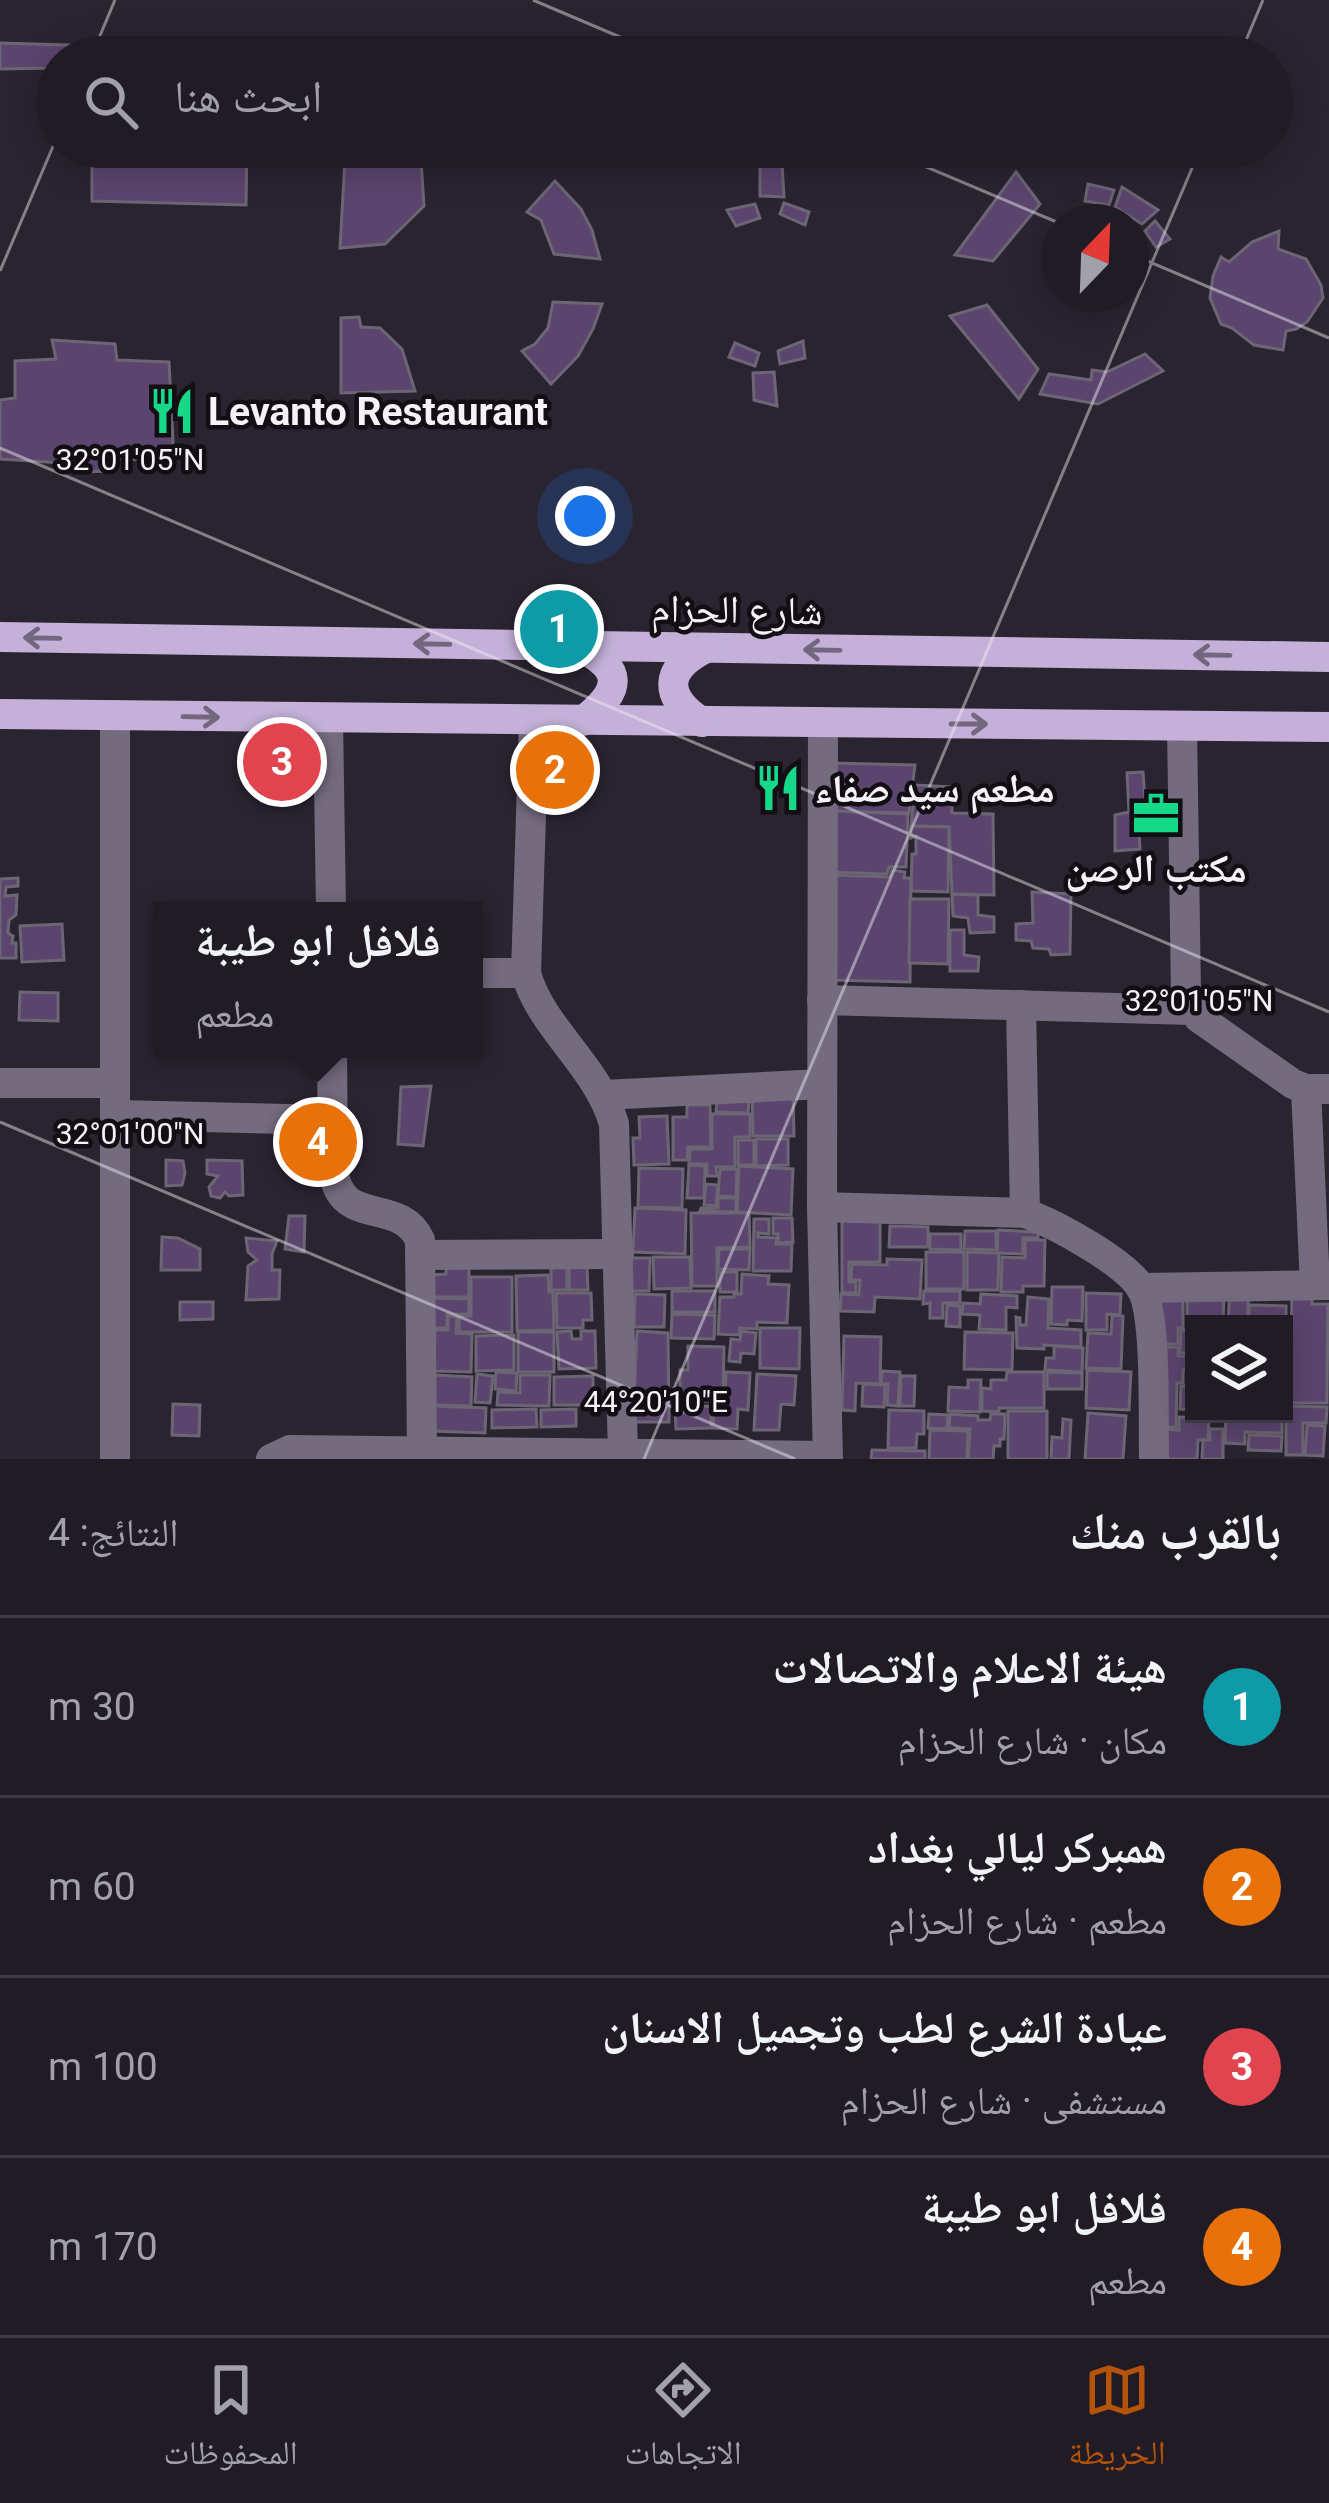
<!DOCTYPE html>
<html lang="ar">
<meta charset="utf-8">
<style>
:root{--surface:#201b25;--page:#28242d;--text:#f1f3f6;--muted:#a2a1a7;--line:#3d3942;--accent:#b45309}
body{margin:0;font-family:Roboto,"Noto Naskh Arabic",sans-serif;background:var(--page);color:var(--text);direction:rtl}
.controls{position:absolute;right:36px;bottom:36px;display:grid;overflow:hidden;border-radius:0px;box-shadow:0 6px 30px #0003}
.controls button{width:108px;height:108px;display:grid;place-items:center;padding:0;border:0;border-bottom:3px solid var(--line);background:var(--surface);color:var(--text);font:60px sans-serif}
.compass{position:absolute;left:1041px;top:204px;width:108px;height:108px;border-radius:50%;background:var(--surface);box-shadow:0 6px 30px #0003;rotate:23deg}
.you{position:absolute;left:585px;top:516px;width:42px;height:42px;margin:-30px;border:9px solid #fff;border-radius:50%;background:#1a73e8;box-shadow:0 0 0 18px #1a73e833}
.badge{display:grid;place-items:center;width:78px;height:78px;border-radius:50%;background:var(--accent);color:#fff;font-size:39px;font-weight:700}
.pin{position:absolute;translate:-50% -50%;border:6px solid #fff;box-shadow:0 3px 12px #0006}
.popup{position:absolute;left:153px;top:902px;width:330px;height:156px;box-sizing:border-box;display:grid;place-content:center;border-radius:0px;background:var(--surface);filter:drop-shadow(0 3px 9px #0005);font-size:39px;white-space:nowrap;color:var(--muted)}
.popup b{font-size:45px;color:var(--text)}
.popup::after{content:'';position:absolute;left:50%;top:100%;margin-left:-24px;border:24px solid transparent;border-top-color:var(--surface)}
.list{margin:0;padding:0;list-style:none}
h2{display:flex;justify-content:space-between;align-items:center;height:156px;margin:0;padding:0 48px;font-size:51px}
h2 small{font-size:39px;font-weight:400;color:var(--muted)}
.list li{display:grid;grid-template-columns:78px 1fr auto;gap:36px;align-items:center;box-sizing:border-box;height:180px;padding:0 48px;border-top:3px solid var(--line)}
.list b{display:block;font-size:45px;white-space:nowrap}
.list p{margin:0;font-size:39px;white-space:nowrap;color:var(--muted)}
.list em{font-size:39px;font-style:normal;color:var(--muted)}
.icon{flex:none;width:66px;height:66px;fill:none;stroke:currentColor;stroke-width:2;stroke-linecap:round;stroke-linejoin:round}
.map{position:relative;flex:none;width:1329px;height:1459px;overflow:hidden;direction:ltr}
.search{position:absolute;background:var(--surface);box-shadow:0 6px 30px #0003;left:36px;right:36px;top:36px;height:132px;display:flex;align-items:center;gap:30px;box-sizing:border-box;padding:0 42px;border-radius:66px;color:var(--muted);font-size:45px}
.sheet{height:876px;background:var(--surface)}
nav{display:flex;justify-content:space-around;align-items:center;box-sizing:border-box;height:168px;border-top:3px solid var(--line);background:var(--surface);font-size:33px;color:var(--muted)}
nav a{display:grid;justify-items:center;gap:6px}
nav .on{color:var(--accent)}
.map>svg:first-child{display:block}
</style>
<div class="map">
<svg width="1329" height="1459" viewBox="0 0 1329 1459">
<rect width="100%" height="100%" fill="#2a2431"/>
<g fill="#5b456f" stroke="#6c6574" stroke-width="3">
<polygon points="0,43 100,46 100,57 57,57 57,68 0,69"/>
<polygon points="108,45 246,45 245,57 108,57"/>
<polygon points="92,147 247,147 246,205 92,201"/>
<polygon points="345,159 421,160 424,206 385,244 340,248"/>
<polygon points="760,161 782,163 784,197 760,196"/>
<polygon points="1016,172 1040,204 993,261 955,255"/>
<polygon points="555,181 581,209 592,230 600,259 554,254 541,220 527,212"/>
<polygon points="1088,184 1114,190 1109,205 1085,201"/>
<polygon points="1122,187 1158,210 1142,224 1115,207"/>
<polygon points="784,203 809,212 805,225 780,214"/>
<polygon points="755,204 760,218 736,226 727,210"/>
<polygon points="1155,221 1170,239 1156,247 1145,231"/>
<polygon points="1279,231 1278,249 1306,259 1321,285 1323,298 1307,322 1296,329 1286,331 1283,350 1254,345 1232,328 1221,324 1210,298 1213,276 1221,257 1229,262 1252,242"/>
<polygon points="553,302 602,304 593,329 578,356 551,384 522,351 535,344 548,328"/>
<polygon points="987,305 1038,369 1019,399 950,316"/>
<polygon points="359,317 361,327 380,328 402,349 415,391 341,393 341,318"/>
<polygon points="52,340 115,344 117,360 169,362 174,462 114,458 114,471 78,472 79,464 0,459 0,400 15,398 15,361 56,359"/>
<polygon points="803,341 805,358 780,364 778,351"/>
<polygon points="735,343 759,353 755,366 729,357"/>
<polygon points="1145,354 1163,371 1098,404 1040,394 1049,374 1091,380 1092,370 1107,372"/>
<polygon points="774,372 777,406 754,400 753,373"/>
<polygon points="832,763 915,765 909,813 833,811"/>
<polygon points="1143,772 1146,813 1129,812 1127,773"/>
<polygon points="915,785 952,787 952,813 993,814 994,895 952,894 949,827 911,826"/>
<polygon points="833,811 908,814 906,867 889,867 887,874 826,872"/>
<polygon points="1129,812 1138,813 1140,849 1115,851 1115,815"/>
<polygon points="911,826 949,827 948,892 911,891 912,854 916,854 916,836 911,838"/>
<polygon points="892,870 905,872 904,878 911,878 910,982 829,980 829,875 890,877"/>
<polygon points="18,878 18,886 6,887 5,896 17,895 16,915 9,920 8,933 13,936 12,943 16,943 16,958 0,958 0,879"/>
<polygon points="1032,892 1071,894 1070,954 1051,955 1049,949 1033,948 1031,941 1016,940 1016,924 1033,923"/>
<polygon points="952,894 978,895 978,915 994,917 994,932 970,933 968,918 953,916"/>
<polygon points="910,899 949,899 948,964 909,963"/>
<polygon points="62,924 64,960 22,962 20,926"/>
<polygon points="950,930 964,930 964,955 979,957 978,971 950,971"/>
<polygon points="20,992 58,993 58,1021 19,1020"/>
<polygon points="431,1086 423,1146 398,1144 401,1087"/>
<polygon points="793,1095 794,1136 753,1136 752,1096"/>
<polygon points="717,1099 749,1100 748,1113 716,1112"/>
<polygon points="687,1105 710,1105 711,1147 688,1147 687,1160 673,1160 673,1117 687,1117"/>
<polygon points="712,1114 750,1114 750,1137 735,1137 735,1167 716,1167 717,1176 707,1176 707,1164 689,1164 690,1149 712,1149"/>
<polygon points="667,1116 669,1164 634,1165 633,1138 640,1138 639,1117"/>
<polygon points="756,1139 788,1139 788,1165 756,1166"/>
<rect x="738" y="1140" width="16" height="25"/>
<polygon points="166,1160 183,1161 185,1173 182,1185 166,1186"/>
<polygon points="207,1160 242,1161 243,1195 229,1196 225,1192 220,1198 211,1196 209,1187 218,1176 207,1174"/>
<polygon points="689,1165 705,1166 704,1198 687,1198"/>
<polygon points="739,1166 793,1169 791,1215 737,1212"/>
<polygon points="639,1168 683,1169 682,1208 638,1207"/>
<polygon points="720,1169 737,1169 736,1197 718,1196"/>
<polygon points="706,1184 718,1185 716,1206 704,1205"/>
<polygon points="718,1198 736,1198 736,1212 700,1211 701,1208 718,1208"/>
<polygon points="635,1208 686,1210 685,1254 633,1252"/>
<polygon points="691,1213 749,1213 750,1247 717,1248 717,1286 692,1286"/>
<polygon points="289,1216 305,1216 304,1252 285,1249"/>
<polygon points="880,1216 880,1262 849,1262 849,1282 856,1282 856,1293 842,1293 842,1217"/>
<polygon points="773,1218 792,1218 793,1242 778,1243 778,1234 773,1234"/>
<polygon points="754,1219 769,1219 769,1234 758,1233 758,1237 777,1238 776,1244 792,1244 791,1271 753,1271"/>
<polygon points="890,1226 928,1227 928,1247 889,1247"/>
<polygon points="998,1230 1038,1232 1038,1238 1023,1238 1023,1254 997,1253"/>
<polygon points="965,1231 996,1231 996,1250 964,1249"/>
<polygon points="930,1234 961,1234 961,1250 930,1249"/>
<polygon points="162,1237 178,1238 200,1249 200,1270 161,1270"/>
<polygon points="246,1238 277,1241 272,1254 272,1270 280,1270 279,1299 246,1300 248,1266 257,1260 248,1252"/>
<polygon points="1025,1240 1045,1240 1044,1286 1023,1286 1023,1292 1001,1292 1002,1257 1025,1258"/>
<polygon points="719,1249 750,1249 749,1270 718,1269"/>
<rect x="926" y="1252" width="38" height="37"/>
<polygon points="967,1252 999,1253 998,1290 967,1290"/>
<polygon points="653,1257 690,1257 691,1288 654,1289"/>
<polygon points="446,1258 469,1258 469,1297 432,1297 432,1275 446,1274"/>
<polygon points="629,1258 650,1258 649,1291 628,1291"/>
<polygon points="887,1259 922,1260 920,1299 875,1297 874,1312 840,1311 841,1294 859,1295 860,1280 851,1280 852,1264 887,1265"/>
<rect x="551" y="1265" width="16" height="25"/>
<polygon points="569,1266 587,1266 588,1290 569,1290"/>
<rect x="720" y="1272" width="17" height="20"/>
<polygon points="742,1274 769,1276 768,1284 789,1285 787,1323 757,1322 757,1329 740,1328 739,1335 718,1334 720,1297 734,1297 734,1294 741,1294"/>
<polygon points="548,1275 549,1292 553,1292 554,1330 517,1331 516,1276"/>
<polygon points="471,1277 512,1277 512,1332 459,1332 459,1316 471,1316"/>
<polygon points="1052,1287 1083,1287 1082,1321 1067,1320 1067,1325 1051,1324"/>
<polygon points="1230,1289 1249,1290 1247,1324 1228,1324"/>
<rect x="672" y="1291" width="43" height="21"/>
<polygon points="924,1291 960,1291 960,1303 943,1303 943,1318 930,1318 930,1303 923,1304"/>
<polygon points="556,1293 591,1293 592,1320 583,1320 583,1328 557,1328"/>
<polygon points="1086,1293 1121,1294 1120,1315 1107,1314 1107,1330 1086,1330"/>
<polygon points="1187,1293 1224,1294 1223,1324 1194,1324 1194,1330 1187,1329"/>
<polygon points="635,1294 665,1295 664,1327 634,1327"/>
<polygon points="981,1294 1017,1296 1017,1308 1006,1307 1006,1330 979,1329 980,1315 962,1314 963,1303 980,1304"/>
<polygon points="1292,1294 1312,1294 1312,1304 1328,1304 1327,1403 1290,1403"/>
<polygon points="1159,1295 1183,1295 1183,1328 1178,1328 1178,1344 1159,1344"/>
<polygon points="1028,1297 1049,1299 1048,1328 1081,1330 1081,1347 1044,1345 1044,1349 1017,1348 1016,1317 1020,1318 1020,1325 1026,1325"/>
<polygon points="432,1298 469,1299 469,1314 447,1314 447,1328 432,1328"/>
<polygon points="180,1302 213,1302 213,1319 180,1320"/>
<polygon points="947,1305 960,1306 960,1327 946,1326"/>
<polygon points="1249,1305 1286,1306 1286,1348 1284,1324 1249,1324"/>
<polygon points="672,1314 715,1315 714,1339 671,1338"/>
<polygon points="1112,1315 1123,1316 1121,1369 1086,1368 1088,1333 1111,1334"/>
<polygon points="448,1316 457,1317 456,1333 472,1334 471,1372 434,1371 435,1330 448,1330"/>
<polygon points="760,1328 800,1328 799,1369 760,1368"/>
<polygon points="1181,1330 1194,1331 1194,1353 1180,1353"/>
<polygon points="571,1331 572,1339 581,1339 581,1331 595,1331 596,1368 559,1369 557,1332"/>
<polygon points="637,1331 668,1333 669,1422 633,1422"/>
<polygon points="741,1331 756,1333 754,1354 741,1353 740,1362 729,1361 731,1339 740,1340"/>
<rect x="518" y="1332" width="36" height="40"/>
<polygon points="965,1332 1013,1333 1012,1370 964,1369"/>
<polygon points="514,1335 514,1370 476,1371 476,1336"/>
<polygon points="844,1336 881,1337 880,1384 856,1383 855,1411 842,1410"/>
<polygon points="688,1346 724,1347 723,1401 680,1401 680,1370 688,1370"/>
<polygon points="1054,1346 1083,1348 1082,1372 1045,1370 1046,1358 1054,1358"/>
<polygon points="1160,1347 1178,1347 1178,1356 1194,1356 1194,1370 1183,1370 1183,1383 1177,1383 1176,1427 1160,1427"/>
<polygon points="1087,1370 1131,1372 1129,1410 1086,1408"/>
<polygon points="882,1371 900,1372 898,1406 887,1405 888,1384 881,1384"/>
<polygon points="496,1372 517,1373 516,1391 495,1389"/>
<polygon points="726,1372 750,1373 748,1410 738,1409 737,1429 713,1428 714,1404 724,1404"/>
<polygon points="1007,1372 1044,1372 1044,1408 999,1408 999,1412 982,1411 982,1388 991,1389 991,1380 1006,1380"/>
<polygon points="1047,1372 1082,1373 1082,1389 1047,1389"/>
<polygon points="1187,1372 1194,1372 1194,1410 1180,1409 1181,1386 1187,1386"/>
<polygon points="477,1374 493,1376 490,1403 475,1402"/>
<polygon points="757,1374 796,1376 794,1405 781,1404 779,1430 754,1430"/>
<polygon points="435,1375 472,1377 471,1406 434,1405"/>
<polygon points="520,1375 550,1375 549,1406 497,1405 498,1392 520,1393"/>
<polygon points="593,1376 593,1405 554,1405 554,1377"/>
<polygon points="901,1376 915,1376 914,1406 900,1406"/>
<polygon points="968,1380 981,1380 980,1412 948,1411 949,1387 968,1388"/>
<polygon points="863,1384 885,1385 884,1407 862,1406"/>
<polygon points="173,1404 200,1405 199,1436 172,1435"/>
<polygon points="432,1406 486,1408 485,1433 431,1431"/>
<polygon points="711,1406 711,1428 676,1429 675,1407"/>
<polygon points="1286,1406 1327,1407 1326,1423 1303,1423 1303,1455 1286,1455"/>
<polygon points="536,1409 537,1427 492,1428 492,1410"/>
<polygon points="576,1409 576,1426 541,1427 541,1410"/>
<polygon points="889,1410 924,1411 924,1434 917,1434 916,1448 888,1448"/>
<rect x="1008" y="1411" width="39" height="48"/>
<polygon points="1088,1413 1126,1416 1123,1459 1085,1459"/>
<polygon points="929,1414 948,1415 947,1429 928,1428"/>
<polygon points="950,1414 978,1416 978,1420 990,1420 991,1414 1005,1414 1004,1439 1000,1439 1000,1446 994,1446 993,1459 968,1459 970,1429 949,1428"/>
<polygon points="1226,1414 1282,1414 1282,1433 1245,1432 1245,1444 1225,1443"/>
<polygon points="1179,1417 1209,1418 1208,1440 1198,1440 1197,1459 1165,1459 1167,1429 1179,1430"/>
<polygon points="1063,1419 1071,1420 1069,1459 1051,1459 1052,1437 1062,1438"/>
<polygon points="1307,1425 1325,1426 1323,1456 1305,1455"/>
<polygon points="1210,1429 1223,1429 1223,1459 1202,1459 1203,1440 1210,1440"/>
<polygon points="930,1430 968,1431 967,1459 929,1459"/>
<polygon points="1249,1435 1282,1436 1281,1451 1248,1450"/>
<polygon points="872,1450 925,1451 925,1459 871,1459"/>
</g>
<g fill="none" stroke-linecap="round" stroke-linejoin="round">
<g stroke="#756b7f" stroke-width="30">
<polyline points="115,715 115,1459"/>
<polyline points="328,719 331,911"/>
<path d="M534,720L526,973C540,1027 598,1066 614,1124L623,1454"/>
<polyline points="823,723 822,1207 828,1459"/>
<polyline points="1182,726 1186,996 1199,1018 1293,1084 1306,1089 1329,1089"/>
<polyline points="474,973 526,973"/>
<polyline points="822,1000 1192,1010"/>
<polyline points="1021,1005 1025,1213"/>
<path d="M332,1049L333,1168C339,1230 399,1195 420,1240L422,1452"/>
<polyline points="0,1083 115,1083"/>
<polyline points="1306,1089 1315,1285"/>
<polyline points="604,1095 822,1084"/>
<polyline points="116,1115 332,1120"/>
<path d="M822,1207L1025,1213C1055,1224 1128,1263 1142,1290C1157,1317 1153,1423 1154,1459"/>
<polyline points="420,1255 619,1254"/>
<polyline points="1141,1288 1329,1285"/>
<polyline points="271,1459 290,1450 827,1456"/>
</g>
<g stroke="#c4b0d8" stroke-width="30">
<polyline points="0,637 1329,657"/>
<path d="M578,646C625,669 622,690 583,721"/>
<polyline points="0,714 1329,727"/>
<path d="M702,722C663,697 663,669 706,648"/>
</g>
</g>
<defs><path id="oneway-shaft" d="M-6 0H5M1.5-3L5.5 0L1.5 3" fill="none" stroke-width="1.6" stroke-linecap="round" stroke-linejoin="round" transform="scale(3)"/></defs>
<g stroke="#736780">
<use href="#oneway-shaft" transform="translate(42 638) rotate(-179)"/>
<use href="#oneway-shaft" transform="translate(432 644) rotate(-179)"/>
<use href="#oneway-shaft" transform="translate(822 650) rotate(-179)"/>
<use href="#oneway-shaft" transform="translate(1212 655) rotate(-179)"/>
<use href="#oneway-shaft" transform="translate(201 717) rotate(1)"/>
<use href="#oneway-shaft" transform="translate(969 724)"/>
</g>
<path fill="none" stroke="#f5f1f9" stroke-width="3" stroke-opacity="0.45" d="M533,0L667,57M91,57L115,0M1239,57L1263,0M879,147L1059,223M1131,254L1329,338M0,271L57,137M0,448L1329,1012M0,1122L795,1459M644,1459L1201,147"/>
<defs>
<symbol id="restaurant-bare" viewBox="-9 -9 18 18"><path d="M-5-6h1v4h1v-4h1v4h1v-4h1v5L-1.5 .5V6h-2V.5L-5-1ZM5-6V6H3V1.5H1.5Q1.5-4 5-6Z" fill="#15d989" stroke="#110e14" stroke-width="2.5" paint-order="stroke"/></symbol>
<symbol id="office-bare" viewBox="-9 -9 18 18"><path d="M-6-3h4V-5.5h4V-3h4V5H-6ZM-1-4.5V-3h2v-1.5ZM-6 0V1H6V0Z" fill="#15d989" stroke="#110e14" stroke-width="2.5" paint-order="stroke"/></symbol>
</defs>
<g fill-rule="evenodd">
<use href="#restaurant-bare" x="139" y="378" width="66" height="66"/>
<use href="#restaurant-bare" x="745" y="755" width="66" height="66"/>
<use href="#office-bare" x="1123" y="781" width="66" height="66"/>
</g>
<g text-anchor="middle" stroke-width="9" stroke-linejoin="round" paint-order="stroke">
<g font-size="39" font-weight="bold" fill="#f5f1f9" stroke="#110e14" text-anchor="start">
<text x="208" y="425">Levanto Restaurant</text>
<text x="814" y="802">مطعم سيد صفاء</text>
<text x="1156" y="882" text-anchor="middle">مكتب الرصن</text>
</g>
<g font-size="39" fill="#f5f1f9" stroke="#110e14">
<text transform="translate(737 609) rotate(1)" y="14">شارع الحزام</text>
</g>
</g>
<g font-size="30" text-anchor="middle" fill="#f5f1f9" stroke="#110e14" stroke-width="9" stroke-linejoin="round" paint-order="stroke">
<text x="130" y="470">32°01'05"N</text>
<text x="1199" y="1011">32°01'05"N</text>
<text x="130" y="1144">32°01'00"N</text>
<text x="656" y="1412">44°20'10"E</text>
</g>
</svg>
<div class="controls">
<button><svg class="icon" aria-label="layers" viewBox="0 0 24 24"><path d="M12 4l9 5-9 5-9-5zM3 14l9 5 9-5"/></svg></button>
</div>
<svg class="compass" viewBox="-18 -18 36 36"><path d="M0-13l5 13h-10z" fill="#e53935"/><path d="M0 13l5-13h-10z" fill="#a2a1a7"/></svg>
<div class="you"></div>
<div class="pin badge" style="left:559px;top:629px;background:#0f9aa8">1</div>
<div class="pin badge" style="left:555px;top:770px;background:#e8710a">2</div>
<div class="pin badge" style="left:282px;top:762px;background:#e0444e">3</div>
<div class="pin badge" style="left:318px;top:1142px;background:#e8710a">4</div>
<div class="popup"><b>فلافل ابو طيبة</b>مطعم</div>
<div class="search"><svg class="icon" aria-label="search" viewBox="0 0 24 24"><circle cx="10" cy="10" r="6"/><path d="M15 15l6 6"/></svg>ابحث هنا</div>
</div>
<section class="sheet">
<h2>بالقرب منك<small>النتائج: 4</small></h2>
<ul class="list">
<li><span class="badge" style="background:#0f9aa8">1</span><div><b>هيئة الاعلام والاتصالات</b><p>مكان · شارع الحزام</p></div><em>30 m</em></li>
<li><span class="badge" style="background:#e8710a">2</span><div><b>همبركر ليالي بغداد</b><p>مطعم · شارع الحزام</p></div><em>60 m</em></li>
<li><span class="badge" style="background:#e0444e">3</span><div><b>عيادة الشرع لطب وتجميل الاسنان</b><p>مستشفى · شارع الحزام</p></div><em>100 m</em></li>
<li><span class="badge" style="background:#e8710a">4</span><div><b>فلافل ابو طيبة</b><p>مطعم</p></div><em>170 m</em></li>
</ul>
</section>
<nav>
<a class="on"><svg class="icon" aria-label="map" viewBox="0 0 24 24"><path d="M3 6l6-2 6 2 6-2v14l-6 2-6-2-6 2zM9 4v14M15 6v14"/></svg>الخريطة</a>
<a><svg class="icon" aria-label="directions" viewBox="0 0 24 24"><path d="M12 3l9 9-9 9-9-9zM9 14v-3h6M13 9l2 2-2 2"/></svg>الاتجاهات</a>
<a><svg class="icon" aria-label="saved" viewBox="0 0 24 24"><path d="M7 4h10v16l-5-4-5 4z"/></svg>المحفوظات</a>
</nav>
